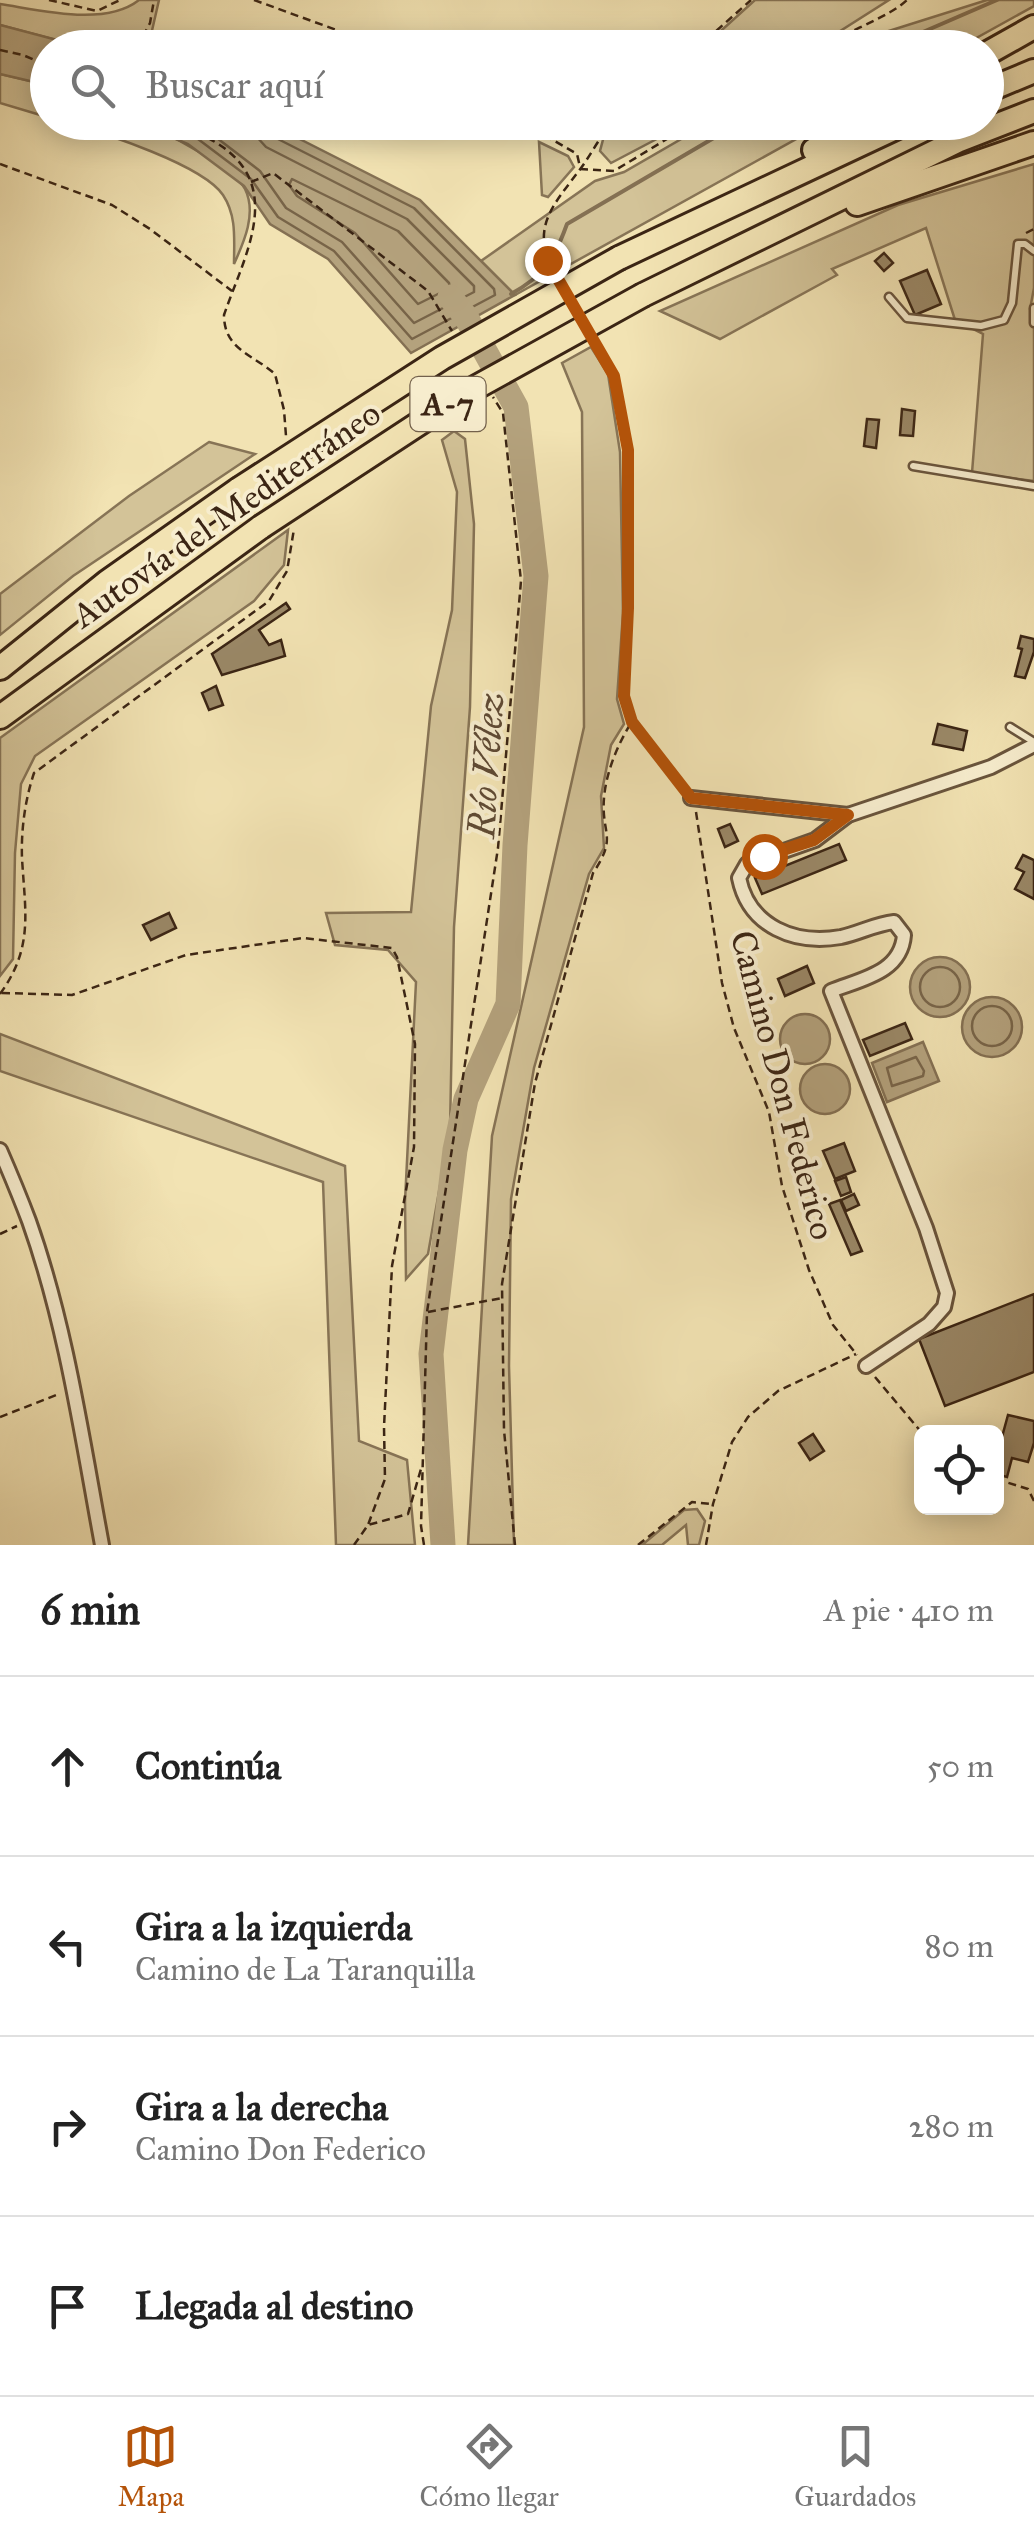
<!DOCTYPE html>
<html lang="es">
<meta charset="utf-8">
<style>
:root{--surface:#fff;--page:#f2f2f2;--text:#222;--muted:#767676;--line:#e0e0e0;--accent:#b45309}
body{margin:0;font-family:"IM FELL Great Primer",serif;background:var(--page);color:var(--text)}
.controls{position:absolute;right:30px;bottom:30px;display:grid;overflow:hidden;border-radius:15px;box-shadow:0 5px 25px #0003}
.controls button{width:90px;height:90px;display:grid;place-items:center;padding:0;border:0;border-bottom:2px solid var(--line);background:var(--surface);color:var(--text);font:50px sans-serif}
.stop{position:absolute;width:30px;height:30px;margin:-22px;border:8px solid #b45309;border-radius:50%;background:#fff}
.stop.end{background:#b45309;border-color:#fff;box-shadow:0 2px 10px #0008}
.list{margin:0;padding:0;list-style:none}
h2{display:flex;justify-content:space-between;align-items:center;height:130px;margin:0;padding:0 40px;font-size:42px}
h2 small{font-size:32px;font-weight:400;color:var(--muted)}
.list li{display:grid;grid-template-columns:65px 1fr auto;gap:30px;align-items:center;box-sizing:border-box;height:180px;padding:0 40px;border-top:2px solid var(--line)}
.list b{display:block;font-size:38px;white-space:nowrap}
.list p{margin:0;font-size:32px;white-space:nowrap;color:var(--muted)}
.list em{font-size:32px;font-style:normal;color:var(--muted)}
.icon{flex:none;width:55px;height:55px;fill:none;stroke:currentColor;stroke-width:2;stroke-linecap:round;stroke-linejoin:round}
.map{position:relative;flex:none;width:1034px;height:1545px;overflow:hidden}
.search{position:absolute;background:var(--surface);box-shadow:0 5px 25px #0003;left:30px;right:30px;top:30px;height:110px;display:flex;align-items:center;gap:25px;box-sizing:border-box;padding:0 35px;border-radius:55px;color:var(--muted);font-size:38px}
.sheet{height:850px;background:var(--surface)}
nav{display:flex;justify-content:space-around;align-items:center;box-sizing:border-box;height:140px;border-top:2px solid var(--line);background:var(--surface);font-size:28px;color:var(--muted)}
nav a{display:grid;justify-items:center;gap:5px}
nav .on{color:var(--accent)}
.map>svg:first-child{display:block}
</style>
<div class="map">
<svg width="1034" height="1545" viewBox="0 0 1034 1545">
<rect width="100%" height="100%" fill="#f2e3b3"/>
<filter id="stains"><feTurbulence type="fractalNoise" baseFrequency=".002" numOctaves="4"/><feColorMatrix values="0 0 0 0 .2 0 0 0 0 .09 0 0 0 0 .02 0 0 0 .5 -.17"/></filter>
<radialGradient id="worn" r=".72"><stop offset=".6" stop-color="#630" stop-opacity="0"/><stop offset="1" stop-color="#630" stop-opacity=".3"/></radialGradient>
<g fill="#d3c398" stroke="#877456" stroke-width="2.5">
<path d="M139,0H159L148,48L82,47L0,25V4C40,10 105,27 139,0Z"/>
<polygon points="755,0 889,0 815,47 703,47"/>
<polygon points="987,0 1034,0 1034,6 960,47 838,47"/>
<polygon points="0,74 47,85 47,117 0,103"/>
<polygon points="620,122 687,122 687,123 611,163 600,151 604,136"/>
<path d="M68,123C90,123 118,118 139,123C161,128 235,169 245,189C257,213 244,242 234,264C234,240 237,216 223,195C203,165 104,133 68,123Z"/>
<polygon points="709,123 825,123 515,295 481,261 595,181 624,172"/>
<polygon points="539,142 568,156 574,167 548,197 542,195"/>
<polygon points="1034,164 1034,288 1030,309 1034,317 1034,481 972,473 983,334 955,320 926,228 832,269 837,275 720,339 660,311 898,205"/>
<polygon points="591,347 608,374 620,452 623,613 617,699 624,724 611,745 601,796 604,848 589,874 534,1068 511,1199 509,1366 514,1545 468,1545 492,1136 584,727 582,412 562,363"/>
<polygon points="454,431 465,439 474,524 470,707 454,927 450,1129 428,1254 406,1279 405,1201 416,982 388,950 335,945 326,913 411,912 431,706 452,610 457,492 442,440"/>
<polygon points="209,442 255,454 73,576 0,635 0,594 129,496"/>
<polygon points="288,530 284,565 254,601 35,756 21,784 15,853 13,959 0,976 0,738"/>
<polygon points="0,1034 345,1166 359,1441 407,1460 415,1545 336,1545 323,1182 0,1071"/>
<polygon points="697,1509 705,1521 699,1545 688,1545 686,1525 662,1545 642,1545 684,1510"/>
</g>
<g fill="#b4a27d" stroke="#847053" stroke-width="2.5">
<polygon points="0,25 76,45 82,47 48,48 47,85 0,74"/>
<polygon points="138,123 268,123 420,200 515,295 411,353 328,259 270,224 244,186 188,144"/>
<circle cx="940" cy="987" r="30"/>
<circle cx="992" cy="1027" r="30"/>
<circle cx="805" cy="1039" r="25"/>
<polygon points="923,1042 939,1081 887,1102 872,1063"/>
<circle cx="825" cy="1089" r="25"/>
</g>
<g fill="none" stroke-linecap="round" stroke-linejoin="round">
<g stroke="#786448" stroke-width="2.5">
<polyline points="164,122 194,136 251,179 278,217 334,251 412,339 495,295 494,289 414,208 272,136 266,122"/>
<polyline points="196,122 260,171 286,208 342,242 414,323 474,292 474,286 407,219 266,147 256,136 254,122"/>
<polygon points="292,179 398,231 449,283 450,288 418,304 355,233 297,196 289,185"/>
<circle cx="940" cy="987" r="20"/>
<circle cx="992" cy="1026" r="20"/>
<polygon points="916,1057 924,1071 923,1076 892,1086 887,1068"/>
</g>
<g stroke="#847053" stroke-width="4">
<polyline points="886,48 997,0"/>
<path d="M511,294C545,275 554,260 567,224L741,122"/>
</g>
<polyline stroke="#b4a27d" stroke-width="25" points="443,1545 431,1354 455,1150 466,1099 508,1004 515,845 536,576 516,407 466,317 450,297"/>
</g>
<g fill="#9a8867" stroke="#3b2514" stroke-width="2.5">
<polygon points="884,253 893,263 884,271 875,261"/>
<polygon points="927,270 941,304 915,315 900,281"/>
<polygon points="902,409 915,411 913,436 900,435"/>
<polygon points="867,419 879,420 876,448 864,446"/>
<polygon points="286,603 290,609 259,630 269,645 281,640 285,656 222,675 212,654"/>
<polygon points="1021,636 1034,639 1034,652 1025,678 1015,676 1022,649 1018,648"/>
<polygon points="216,686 223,705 209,710 202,693"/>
<polygon points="938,724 967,731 963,750 933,744"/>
<polygon points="730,824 738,841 725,847 718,829"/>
<polygon points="839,844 846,860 762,894 755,878"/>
<polygon points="1023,855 1034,860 1034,899 1015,889 1024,872 1016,868"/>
<polygon points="169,913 176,928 151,940 143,925"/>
<polygon points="807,966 814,983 785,996 778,979"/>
<polygon points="905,1023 912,1039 870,1056 863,1040"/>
<polygon points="844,1143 855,1171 835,1179 823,1151"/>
<polygon points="846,1177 851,1192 841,1196 835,1181"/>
<polygon points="854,1194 859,1205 846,1211 841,1200"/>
<polygon points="840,1200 862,1251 851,1255 829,1204"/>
<polygon points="1034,1294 1034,1372 945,1406 919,1339"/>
<polygon points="1008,1415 1034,1421 1034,1443 1028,1462 1012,1458 1007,1477 996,1474 996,1459"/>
<polygon points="813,1434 824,1451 810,1460 799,1443"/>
</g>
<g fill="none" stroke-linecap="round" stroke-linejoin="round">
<defs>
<g id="service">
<polyline points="889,297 907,318 981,326 1004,320 1012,303 1018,244 1025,244 1034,251"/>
<polyline points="1034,308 1034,323"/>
<polyline points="913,466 1034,486"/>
<polyline points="1010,727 1034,742"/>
</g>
<g id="minor">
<polyline points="691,798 848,815 991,767 1034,745"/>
<path d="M848,815L815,840L747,864L739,878C749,927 795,945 841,937C860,933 875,924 894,922L904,935C901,973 861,979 831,991L926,1228L947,1293L944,1307L929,1324L866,1366"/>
<path d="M0,1150C10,1173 20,1197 29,1221C66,1325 82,1437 102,1545"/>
</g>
<g id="motorway">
<polyline points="986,54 1034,27"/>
<polyline points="986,91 1034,71"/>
<polyline points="814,150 863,122"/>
<polyline points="857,204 1034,143"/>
<polyline points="619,258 908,122"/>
<polyline points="643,295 957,141 1034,111"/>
<polyline points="0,668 107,582 239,489"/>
<polyline points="0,717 261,527"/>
</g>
</defs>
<use href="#service" stroke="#69543c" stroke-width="11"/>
<use href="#minor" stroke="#69543c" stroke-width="18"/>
<use href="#motorway" stroke="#3b2514" stroke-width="28"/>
<g stroke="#3b2514" stroke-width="2.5" stroke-dasharray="8 5" stroke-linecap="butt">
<polyline points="49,0 97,11 120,0"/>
<polyline points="254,0 386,48"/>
<polyline points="137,48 150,23 154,0"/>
<polyline points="697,48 751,0"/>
<path d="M820,48C845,32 888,18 907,0"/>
<polyline points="0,50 23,55 48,66"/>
<path d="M172,122C186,129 202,134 215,142C287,185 244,256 224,315C224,349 252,354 275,374L284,410L286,436"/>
<polyline points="522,122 577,154 580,167"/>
<polyline points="0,164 112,205 150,229 232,291"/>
<polyline points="580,169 614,171 695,122"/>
<polyline points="251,182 273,173 428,291 452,331"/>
<polyline points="1026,233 1034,229"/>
<path d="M555,275C529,227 553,206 581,168C592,153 600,136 613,122"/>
<polyline points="595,341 614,376 628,450 628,608 624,696 632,722 684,788"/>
<polyline points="696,812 722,983 734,1028 769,1112 782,1186 809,1270 833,1325 857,1355"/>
<polyline points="2,993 72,995 186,955 303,938 392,948 397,957 415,1044 414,1147 392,1266 384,1427 385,1479 368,1525"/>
<path d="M0,994C34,947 25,912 22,858C21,830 25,800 34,773L269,601L287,571L294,529"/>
<polyline points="0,1234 17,1226"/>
<polyline points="428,1312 502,1298"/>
<polyline points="875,1377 922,1433"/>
<polyline points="0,1417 59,1394"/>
<polyline points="996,1479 1028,1489 1034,1501"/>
<polyline points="354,1545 368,1525 408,1514 421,1469"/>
<polyline points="424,1545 421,1526 427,1312 498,848 521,581 503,413 493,397"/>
<path d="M515,1545L504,1430L502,1284L535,1083L593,873C618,836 601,835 604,798C606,772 618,744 631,723"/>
<polyline points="638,1545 692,1502 712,1504"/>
<polyline points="706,1545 713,1504 732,1442 748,1417 778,1391 856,1354"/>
</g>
<use href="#service" stroke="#f7edce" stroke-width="6"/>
<use href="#minor" stroke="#f7edce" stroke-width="12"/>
<use href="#motorway" stroke="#f2e3b3" stroke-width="22"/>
<defs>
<g id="motorway-bridge">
<polyline points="239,489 442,358 619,258"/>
<polyline points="261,527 464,394 643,295"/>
</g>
</defs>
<use href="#motorway-bridge" stroke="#3b2514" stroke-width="28" stroke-linecap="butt"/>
<use href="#motorway-bridge" stroke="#f2e3b3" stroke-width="22"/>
</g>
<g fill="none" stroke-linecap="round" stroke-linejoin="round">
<polyline stroke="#b45309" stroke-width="12" points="547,260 614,376 628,450 628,608 624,696 632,722 691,798 848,815 814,840 764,856"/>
</g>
<g text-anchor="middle" stroke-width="8" stroke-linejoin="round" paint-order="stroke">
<rect fill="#f7edce" stroke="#73614c" stroke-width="2.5" x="410.5" y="377" width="75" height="54" rx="8"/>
<g font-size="32" font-weight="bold" fill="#3b2514">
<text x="448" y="415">A-7</text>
</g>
<g font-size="35" fill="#3b2514" stroke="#f7edce">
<text transform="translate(226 514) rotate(-35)" y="12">Autovía del Mediterráneo</text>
<text transform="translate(783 1085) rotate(75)" y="12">Camino Don Federico</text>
</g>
<g font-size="38" font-style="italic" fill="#5f4a34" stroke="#f7edce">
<text transform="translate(486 765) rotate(-86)" y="13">Río Vélez</text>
</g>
</g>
<rect width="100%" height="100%" filter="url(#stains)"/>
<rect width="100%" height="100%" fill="url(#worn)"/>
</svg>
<div class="controls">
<button><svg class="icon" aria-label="locate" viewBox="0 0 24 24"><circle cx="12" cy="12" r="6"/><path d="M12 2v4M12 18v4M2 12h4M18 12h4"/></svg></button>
</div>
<div class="stop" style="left:764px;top:856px"></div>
<div class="stop end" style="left:547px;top:260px"></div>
<div class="search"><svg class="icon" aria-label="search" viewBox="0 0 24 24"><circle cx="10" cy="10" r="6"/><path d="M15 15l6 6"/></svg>Buscar aquí</div>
</div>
<section class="sheet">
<h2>6 min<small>A pie · 410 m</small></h2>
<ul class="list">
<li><svg class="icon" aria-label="ahead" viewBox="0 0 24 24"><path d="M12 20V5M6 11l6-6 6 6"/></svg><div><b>Continúa</b></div><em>50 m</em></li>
<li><svg class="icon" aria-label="left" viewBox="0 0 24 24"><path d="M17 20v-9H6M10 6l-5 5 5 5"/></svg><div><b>Gira a la izquierda</b><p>Camino de La Taranquilla</p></div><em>80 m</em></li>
<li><svg class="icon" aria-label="right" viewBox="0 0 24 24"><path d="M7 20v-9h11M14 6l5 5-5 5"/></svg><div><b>Gira a la derecha</b><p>Camino Don Federico</p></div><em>280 m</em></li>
<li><svg class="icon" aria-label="arrive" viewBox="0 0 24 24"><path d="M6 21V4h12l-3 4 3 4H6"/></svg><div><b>Llegada al destino</b></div></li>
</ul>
</section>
<nav>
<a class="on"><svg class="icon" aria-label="map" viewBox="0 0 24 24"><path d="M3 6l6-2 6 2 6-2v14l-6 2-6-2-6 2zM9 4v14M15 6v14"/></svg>Mapa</a>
<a><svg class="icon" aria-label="directions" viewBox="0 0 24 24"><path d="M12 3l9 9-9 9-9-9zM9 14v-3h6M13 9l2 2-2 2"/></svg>Cómo llegar</a>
<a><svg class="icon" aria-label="saved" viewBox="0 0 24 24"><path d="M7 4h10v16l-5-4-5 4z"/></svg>Guardados</a>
</nav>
